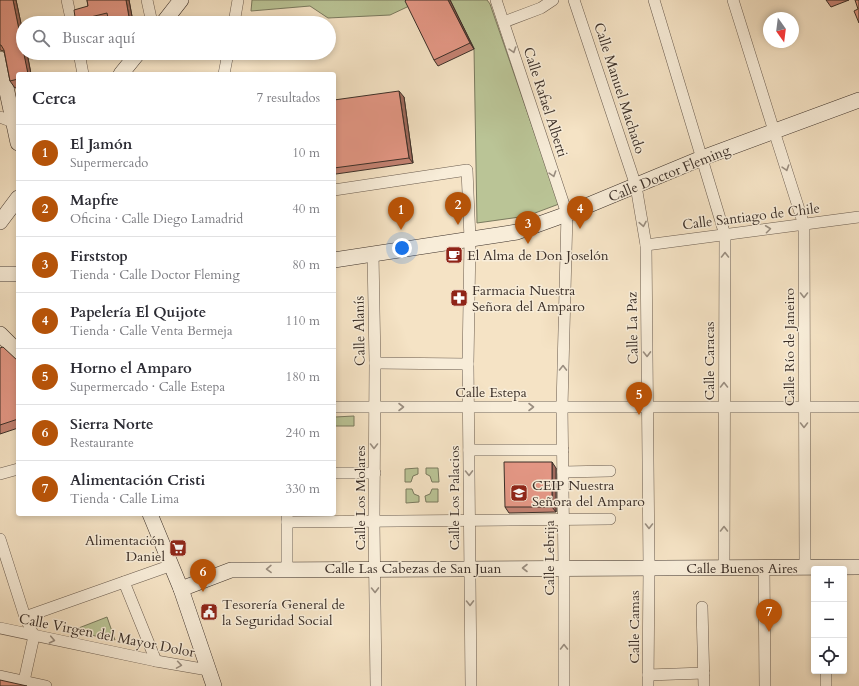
<!DOCTYPE html>
<html lang="es">
<meta charset="utf-8">
<style>
:root{--surface:#fff;--page:#f2f2f3;--text:#2b2b33;--muted:#7c7c81;--line:#e1e1e2;--accent:#b45309}
body{margin:0;font-family:Cardo,serif;background:var(--page);color:var(--text)}
.controls{position:absolute;right:12px;bottom:12px;display:grid;overflow:hidden;border-radius:4px;box-shadow:0 2px 6px #0003}
.controls button{width:36px;height:36px;display:grid;place-items:center;padding:0;border:0;border-bottom:1px solid var(--line);background:var(--surface);color:var(--text);font:20px sans-serif}
.compass{position:absolute;left:763px;top:12px;width:36px;height:36px;border-radius:50%;background:var(--surface);box-shadow:0 2px 6px #0003;rotate:166deg}
.you{position:absolute;left:402px;top:248px;width:14px;height:14px;margin:-10px;border:3px solid #fff;border-radius:50%;background:#1a73e8;box-shadow:0 0 0 6px #1a73e833}
.badge{display:grid;place-items:center;width:26px;height:26px;border-radius:50%;background:var(--accent);color:#fff;font-size:13px;font-weight:700}
.pin{position:absolute;translate:-50% -33px;filter:drop-shadow(0 1px 2px #0008)}
.pin::after{content:'';position:absolute;top:21px;width:14px;height:12px;background:inherit;clip-path:polygon(0 0,100% 0,50% 100%)}
.list{margin:0;padding:0;list-style:none}
h2{display:flex;justify-content:space-between;align-items:center;height:52px;margin:0;padding:0 16px;font-size:17px}
h2 small{font-size:13px;font-weight:400;color:var(--muted)}
.list li{display:grid;grid-template-columns:26px 1fr auto;gap:12px;align-items:center;box-sizing:border-box;height:56px;padding:0 16px;border-top:1px solid var(--line)}
.list b{display:block;font-size:15px;white-space:nowrap}
.list p{margin:0;font-size:13px;white-space:nowrap;color:var(--muted)}
.list em{font-size:13px;font-style:normal;color:var(--muted)}
.icon{flex:none;width:22px;height:22px;fill:none;stroke:currentColor;stroke-width:2;stroke-linecap:round;stroke-linejoin:round}
.map{position:relative;flex:none;width:859px;height:686px;overflow:hidden}
.search{position:absolute;background:var(--surface);box-shadow:0 2px 6px #0003;left:16px;top:16px;width:320px;height:44px;display:flex;align-items:center;gap:10px;box-sizing:border-box;padding:0 14px;border-radius:22px;color:var(--muted);font-size:15px}
.panel{position:absolute;background:var(--surface);box-shadow:0 2px 6px #0003;left:16px;top:72px;width:320px;height:444px;border-radius:4px}
.map>svg:first-child{display:block}
</style>
<div class="map">
<svg width="859" height="686" viewBox="0 0 859 686">
<rect width="100%" height="100%" fill="#f5e3c5"/>
<filter id="stains"><feTurbulence type="fractalNoise" baseFrequency=".005" numOctaves="4"/><feColorMatrix values="0 0 0 0 .2 0 0 0 0 .09 0 0 0 0 .02 0 0 0 .5 -.17"/></filter>
<radialGradient id="worn" r=".72"><stop offset=".6" stop-color="#630" stop-opacity="0"/><stop offset="1" stop-color="#630" stop-opacity=".3"/></radialGradient>
<g fill="#bac496" stroke="#7a7a5f">
<polygon points="252,0 422,0 390,15 328,18 310,6 251,11"/>
<polygon points="450,0 487,0 490,4 559,204 527,216 477,223 474,48"/>
<polygon points="354,416 354,426 335,426 335,417"/>
<polygon points="418,468 418,474 413,476 411,482 405,482 405,469"/>
<polygon points="426,468 438,468 439,482 432,482 430,476 426,474"/>
<polygon points="406,489 412,489 414,494 419,496 419,502 406,503"/>
<polygon points="432,489 438,489 438,502 426,502 425,496 430,494"/>
<polygon points="107,617 115,640 71,631"/>
</g>
<g fill="none" stroke-linecap="round" stroke-linejoin="round">
<defs>
<g id="street">
<polyline points="67,0 72,23"/>
<polyline points="147,0 152,23"/>
<polyline points="496,0 567,214 562,407 564,568 564,686"/>
<polyline points="574,0 636,186 646,245 649,568 648,686"/>
<polyline points="654,0 725,235 724,568"/>
<polyline points="733,0 774,131 804,225 805,567"/>
<polyline points="504,22 541,8 553,0"/>
<polyline points="234,23 238,0"/>
<polyline points="79,53 83,74"/>
<polyline points="224,74 228,53"/>
<polyline points="0,117 13,122"/>
<polyline points="334,190 467,170 470,239 468,364 471,686"/>
<polyline points="646,245 859,217"/>
<polyline points="373,254 375,363 374,521 376,686"/>
<polyline points="375,363 468,364"/>
<polyline points="334,407 859,407"/>
<polyline points="469,450 563,450"/>
<polyline points="563,472 610,471"/>
<polyline points="334,473 375,473"/>
<polyline points="0,474 18,469"/>
<polyline points="287,514 287,569"/>
<polyline points="287,522 610,519"/>
<polyline points="0,539 25,617 34,636 24,681"/>
<polyline points="764,567 765,686"/>
<polyline points="124,582 156,661"/>
<polyline points="702,607 704,686"/>
<polyline points="25,617 172,565"/>
<polyline points="0,628 156,661 208,670"/>
<polyline points="648,675 704,673"/>
<polyline points="0,676 46,686"/>
<polyline points="826,686 826,671"/>
</g>
<g id="secondary">
<polyline points="163,23 181,0"/>
<polyline points="0,59 18,143"/>
<polyline points="121,74 138,53"/>
<polyline points="0,222 18,198"/>
<polyline points="334,260 517,232 567,214 702,158 859,100"/>
<polyline points="0,274 18,274"/>
<polyline points="0,334 18,352"/>
<polyline points="150,514 181,589 214,686"/>
<polyline points="181,589 231,570 859,567"/>
</g>
</defs>
<use href="#street" stroke="#6a5c4f" stroke-width="12"/>
<use href="#secondary" stroke="#3b2f28" stroke-width="16"/>
<use href="#street" stroke="#f8edd9" stroke-width="11"/>
<use href="#secondary" stroke="#f8edd9" stroke-width="15"/>
</g>
<g fill="#c48272" stroke="#3b2f28">
<polygon points="0,0 16,0 23,33 23,53 27,53 31,74 18,74 18,87 15,88 10,81 4,51 0,50"/>
<polygon points="87,0 129,0 133,22 132,23 109,23 109,19 93,23 76,23 74,21 88,6"/>
<polygon points="450,0 474,49 438,66 434,60"/>
<polygon points="826,0 849,0 831,7"/>
<polygon points="404,97 413,163 336,174 334,172 334,100"/>
<polygon points="0,348 18,361 18,428 0,434"/>
<polygon points="556,468 556,512 509,513 505,507"/>
</g>
<g fill="#a06a5d" stroke="#3b2f28">
<polygon points="13,0 16,0 23,33 23,51"/>
<polygon points="126,0 129,0 133,22 129,17"/>
<polygon points="448,0 450,0 474,49 470,43"/>
<polygon points="23,53 27,53 31,74 28,74"/>
<polygon points="399,91 404,97 413,163 409,158"/>
<polygon points="552,462 556,468 556,512 552,507"/>
</g>
<g fill="#e49785" stroke="#3b2f28">
<polygon points="0,0 13,0 28,74 18,74 18,79 10,81 4,50 1,45 0,45"/>
<polygon points="87,0 126,0 129,17 118,23 109,23 107,13 74,21 75,17 74,10 88,6"/>
<polygon points="406,0 448,0 470,43 434,60 405,1"/>
<polygon points="855,0 859,0 859,23 854,11 858,9"/>
<polygon points="399,91 409,158 334,168 334,100"/>
<polygon points="3,347 18,361 18,419 0,425 0,348"/>
<polygon points="504,462 552,462 552,507 505,507"/>
<polygon points="0,680 27,686 0,686"/>
</g>
<defs><path id="oneway-chevron" d="M-2-3.5L2.5 0L-2 3.5" fill="none" stroke-width="1.6" stroke-linecap="round" stroke-linejoin="round"/></defs>
<g stroke="#9a8e80">
<use href="#oneway-chevron" transform="translate(513 50) rotate(72)"/>
<use href="#oneway-chevron" transform="translate(786 168) rotate(72)"/>
<use href="#oneway-chevron" transform="translate(553 174) rotate(72)"/>
<use href="#oneway-chevron" transform="translate(643 224) rotate(80)"/>
<use href="#oneway-chevron" transform="translate(768 229) rotate(-7)"/>
<use href="#oneway-chevron" transform="translate(725 255) rotate(-90)"/>
<use href="#oneway-chevron" transform="translate(804 295) rotate(90)"/>
<use href="#oneway-chevron" transform="translate(647 354) rotate(89)"/>
<use href="#oneway-chevron" transform="translate(563 368) rotate(-89)"/>
<use href="#oneway-chevron" transform="translate(724 385) rotate(-90)"/>
<use href="#oneway-chevron" transform="translate(401 407)"/>
<use href="#oneway-chevron" transform="translate(531 407)"/>
<use href="#oneway-chevron" transform="translate(804 425) rotate(90)"/>
<use href="#oneway-chevron" transform="translate(374 446) rotate(90)"/>
<use href="#oneway-chevron" transform="translate(469 473) rotate(89)"/>
<use href="#oneway-chevron" transform="translate(649 526) rotate(90)"/>
<use href="#oneway-chevron" transform="translate(724 529) rotate(-90)"/>
<use href="#oneway-chevron" transform="translate(525 568) rotate(180)"/>
<use href="#oneway-chevron" transform="translate(269 569) rotate(179)"/>
<use href="#oneway-chevron" transform="translate(375 590) rotate(89)"/>
<use href="#oneway-chevron" transform="translate(470 603) rotate(89)"/>
<use href="#oneway-chevron" transform="translate(52 640) rotate(12)"/>
<use href="#oneway-chevron" transform="translate(564 647) rotate(-90)"/>
<use href="#oneway-chevron" transform="translate(179 665) rotate(9)"/>
</g>
<defs>
<symbol id="cafe-square" viewBox="-11 -11 22 22"><rect x="-9" y="-9" width="18" height="18" rx="4" fill="#8f2418" stroke="#f8edd9"/><path d="M-5.5-4.5H6V0H3Q3 3.5 0 3.5H-2.5Q-5.5 3.5-5.5 0ZM3-3.2v2h1.7v-2ZM-6 4.5H4V6H-6Z" fill="#fff"/></symbol>
<symbol id="pharmacy-square" viewBox="-11 -11 22 22"><rect x="-9" y="-9" width="18" height="18" rx="4" fill="#8f2418" stroke="#f8edd9"/><path d="M-2-6h4v4h4v4h-4v4h-4v-4h-4v-4h4Z" fill="#fff"/></symbol>
<symbol id="school-square" viewBox="-11 -11 22 22"><rect x="-9" y="-9" width="18" height="18" rx="4" fill="#8f2418" stroke="#f8edd9"/><path d="M0-5L7-2L0 1L-7-2ZM-4 1L0 2.5L4 1V4Q0 6-4 4Z" fill="#fff"/></symbol>
<symbol id="supermarket-square" viewBox="-11 -11 22 22"><rect x="-9" y="-9" width="18" height="18" rx="4" fill="#8f2418" stroke="#f8edd9"/><path d="M-6-5.5h2.5l.6 2H6L4.5 2H-2.5L-4.4-4H-6ZM-1.5 3.2a1.3 1.3 0 1 0 .1 0ZM3 3.2a1.3 1.3 0 1 0 .1 0Z" fill="#fff"/></symbol>
<symbol id="civic-square" viewBox="-11 -11 22 22"><rect x="-9" y="-9" width="18" height="18" rx="4" fill="#8f2418" stroke="#f8edd9"/><path d="M-.6-6.5H3V-4.5H.6V-3L4-1V1h2V6H-6V1h2V-1L-.6-3ZM-1.2 2.5V6h2.4V2.5Z" fill="#fff"/></symbol>
</defs>
<g fill-rule="evenodd">
<use href="#cafe-square" x="444" y="245" width="20" height="20"/>
<use href="#pharmacy-square" x="449" y="288" width="20" height="20"/>
<use href="#school-square" x="509" y="483" width="20" height="20"/>
<use href="#supermarket-square" x="168" y="538" width="20" height="20"/>
<use href="#civic-square" x="199" y="602" width="20" height="20"/>
</g>
<g text-anchor="middle" stroke-width="3" stroke-linejoin="round" paint-order="stroke">
<g font-size="14" fill="#3b2f28" stroke="#f8edd9">
<text transform="translate(620 88) rotate(72)" y="5">Calle Manuel Machado</text>
<text transform="translate(546 102) rotate(72)" y="5">Calle Rafael Alberti</text>
<text transform="translate(669 173) rotate(-22)" y="5">Calle Doctor Fleming</text>
<text transform="translate(751 216) rotate(-7)" y="5">Calle Santiago de Chile</text>
<text transform="translate(632 328) rotate(-91)" y="5">Calle La Paz</text>
<text transform="translate(359 331) rotate(-91)" y="5">Calle Alanís</text>
<text transform="translate(789 347) rotate(-90)" y="5">Calle Río de Janeiro</text>
<text transform="translate(709 361) rotate(-90)" y="5">Calle Caracas</text>
<text x="491" y="397">Calle Estepa</text>
<text transform="translate(360 498) rotate(-90)" y="5">Calle Los Molares</text>
<text transform="translate(454 498) rotate(-90)" y="5">Calle Los Palacios</text>
<text transform="translate(549 558) rotate(-90)" y="5">Calle Lebrija</text>
<text x="413" y="573">Calle Las Cabezas de San Juan</text>
<text x="742" y="573">Calle Buenos Aires</text>
<text transform="translate(634 627) rotate(-90)" y="5">Calle Camas</text>
<text transform="translate(107 635) rotate(11)" y="5">Calle Virgen del Mayor Dolor</text>
</g>
<g font-size="14" fill="#3b2f28" stroke="#f8edd9" text-anchor="start">
<text x="467" y="260">El Alma de Don Joselón</text>
<text x="472" y="295">Farmacia Nuestra<tspan x="472" dy="16">Señora del Amparo</tspan></text>
<text x="532" y="490">CEIP Nuestra<tspan x="532" dy="16">Señora del Amparo</tspan></text>
<text x="165" y="545" text-anchor="end">Alimentación<tspan x="165" dy="16">Daniel</tspan></text>
<text x="222" y="609">Tesorería General de<tspan x="222" dy="16">la Seguridad Social</tspan></text>
</g>
</g>
<rect width="100%" height="100%" filter="url(#stains)"/>
<rect width="100%" height="100%" fill="url(#worn)"/>
</svg>
<div class="controls">
<button>+</button>
<button>−</button>
<button><svg class="icon" aria-label="locate" viewBox="0 0 24 24"><circle cx="12" cy="12" r="6"/><path d="M12 2v4M12 18v4M2 12h4M18 12h4"/></svg></button>
</div>
<svg class="compass" viewBox="-18 -18 36 36"><path d="M0-13l5 13h-10z" fill="#e53935"/><path d="M0 13l5-13h-10z" fill="#7c7c81"/></svg>
<div class="you"></div>
<div class="pin badge" style="left:401px;top:230px">1</div>
<div class="pin badge" style="left:458px;top:225px">2</div>
<div class="pin badge" style="left:528px;top:244px">3</div>
<div class="pin badge" style="left:580px;top:229px">4</div>
<div class="pin badge" style="left:639px;top:415px">5</div>
<div class="pin badge" style="left:203px;top:592px">6</div>
<div class="pin badge" style="left:769px;top:632px">7</div>
<div class="search"><svg class="icon" aria-label="search" viewBox="0 0 24 24"><circle cx="10" cy="10" r="6"/><path d="M15 15l6 6"/></svg>Buscar aquí</div>
<section class="panel">
<h2>Cerca<small>7 resultados</small></h2>
<ul class="list">
<li><span class="badge">1</span><div><b>El Jamón</b><p>Supermercado</p></div><em>10 m</em></li>
<li><span class="badge">2</span><div><b>Mapfre</b><p>Oficina · Calle Diego Lamadrid</p></div><em>40 m</em></li>
<li><span class="badge">3</span><div><b>Firststop</b><p>Tienda · Calle Doctor Fleming</p></div><em>80 m</em></li>
<li><span class="badge">4</span><div><b>Papelería El Quijote</b><p>Tienda · Calle Venta Bermeja</p></div><em>110 m</em></li>
<li><span class="badge">5</span><div><b>Horno el Amparo</b><p>Supermercado · Calle Estepa</p></div><em>180 m</em></li>
<li><span class="badge">6</span><div><b>Sierra Norte</b><p>Restaurante</p></div><em>240 m</em></li>
<li><span class="badge">7</span><div><b>Alimentación Cristi</b><p>Tienda · Calle Lima</p></div><em>330 m</em></li>
</ul>
</section>
</div>
